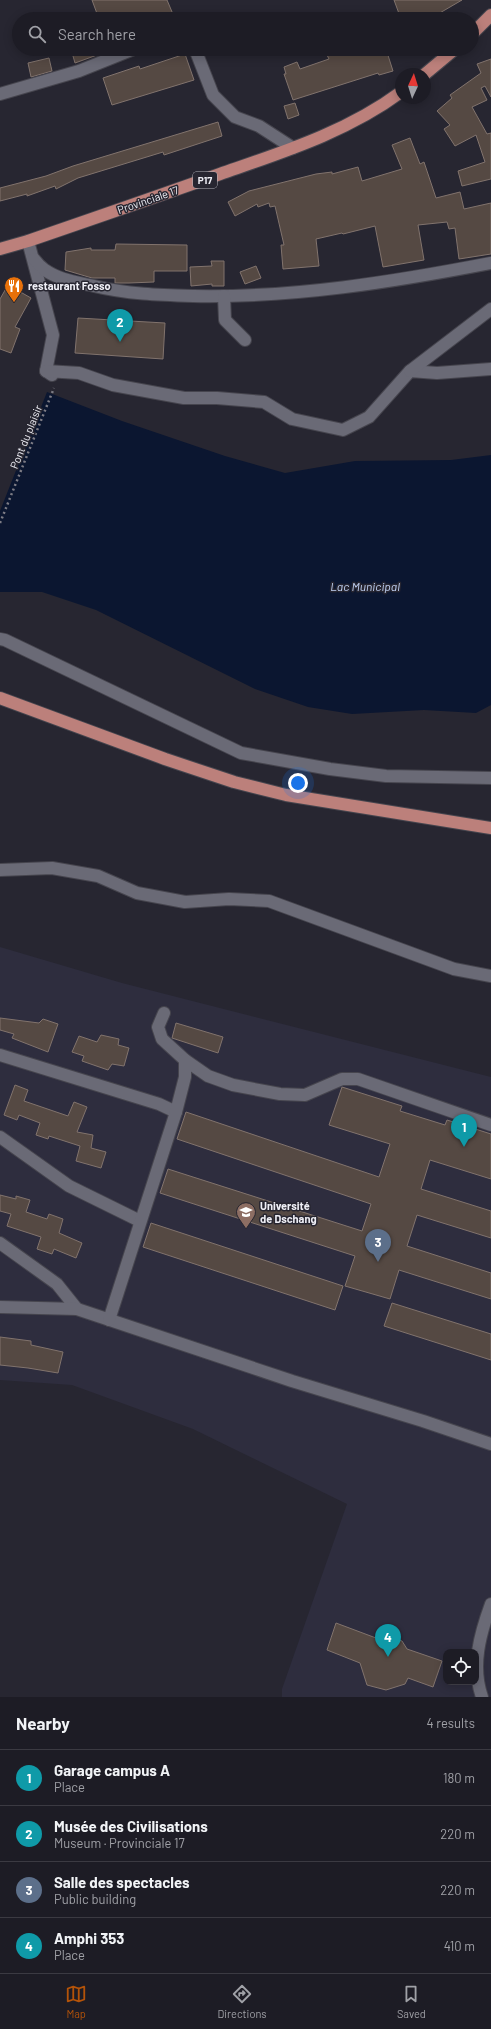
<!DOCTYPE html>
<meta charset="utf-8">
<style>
:root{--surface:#1d1c25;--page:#25252d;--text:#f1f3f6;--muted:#a0a1a7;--line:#3b3a42;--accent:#b45309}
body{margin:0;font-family:Barlow,sans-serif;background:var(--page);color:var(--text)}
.controls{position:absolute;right:12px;bottom:12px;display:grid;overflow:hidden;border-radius:8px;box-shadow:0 2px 10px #0003}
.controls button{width:36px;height:36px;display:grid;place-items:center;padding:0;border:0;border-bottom:1px solid var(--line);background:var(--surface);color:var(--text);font:20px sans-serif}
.compass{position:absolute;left:395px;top:68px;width:36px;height:36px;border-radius:50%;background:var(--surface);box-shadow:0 2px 10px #0003;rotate:4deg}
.you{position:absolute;left:298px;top:783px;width:14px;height:14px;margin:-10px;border:3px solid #fff;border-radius:50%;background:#1a73e8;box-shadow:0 0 0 6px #1a73e833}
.badge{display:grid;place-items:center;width:26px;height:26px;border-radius:50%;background:var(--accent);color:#fff;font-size:13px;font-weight:700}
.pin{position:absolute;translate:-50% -33px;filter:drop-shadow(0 1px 2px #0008)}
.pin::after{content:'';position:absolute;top:21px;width:14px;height:12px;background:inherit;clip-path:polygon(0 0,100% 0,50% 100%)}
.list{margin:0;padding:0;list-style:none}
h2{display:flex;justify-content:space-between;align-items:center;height:52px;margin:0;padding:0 16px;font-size:17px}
h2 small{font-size:13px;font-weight:400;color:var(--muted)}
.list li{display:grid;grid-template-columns:26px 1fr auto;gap:12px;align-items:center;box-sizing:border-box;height:56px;padding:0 16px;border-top:1px solid var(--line)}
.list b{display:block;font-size:15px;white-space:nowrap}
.list p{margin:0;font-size:13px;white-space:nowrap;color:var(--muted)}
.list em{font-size:13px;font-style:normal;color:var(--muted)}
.icon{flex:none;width:22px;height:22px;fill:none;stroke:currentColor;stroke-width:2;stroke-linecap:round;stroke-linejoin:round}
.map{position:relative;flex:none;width:491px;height:1697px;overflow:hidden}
.search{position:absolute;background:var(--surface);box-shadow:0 2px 10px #0003;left:12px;right:12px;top:12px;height:44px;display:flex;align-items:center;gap:10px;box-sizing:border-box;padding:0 14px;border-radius:22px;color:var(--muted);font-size:15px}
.sheet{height:276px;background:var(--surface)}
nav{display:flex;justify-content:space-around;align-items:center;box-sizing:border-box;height:56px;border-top:1px solid var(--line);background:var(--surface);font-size:11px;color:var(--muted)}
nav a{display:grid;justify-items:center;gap:2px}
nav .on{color:var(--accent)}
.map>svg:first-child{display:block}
</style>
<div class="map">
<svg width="491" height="1697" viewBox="0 0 491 1697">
<rect width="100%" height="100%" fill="#272631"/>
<path fill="#2e2d3e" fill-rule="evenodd" d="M0,947L122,983L491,1077V1697H282V1689L347,1504L193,1429L72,1385L0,1380ZM446,1652H476V1682H446Z"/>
<polygon fill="#0b1630" points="47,392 122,421 225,456 285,473 355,461 451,460 491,455 491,705 476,713 424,710 352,714 308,707 255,689 96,610 42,592 0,592 0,511"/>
<g fill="#554943" stroke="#81736d">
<polygon points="92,0 167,0 175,19 99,19"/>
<polygon points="394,0 462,0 438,14 441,19 401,19"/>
<polygon points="71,49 111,49 111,50 75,63"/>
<polygon points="346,49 386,49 393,71 379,75 378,73 293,100 284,74 286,74 284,67 297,62 300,69 329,59 327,55"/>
<polygon points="185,54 194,80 112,105 103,78 139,66 140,69"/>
<polygon points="49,58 52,71 31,77 28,63"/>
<polygon points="491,59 491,97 485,86 481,88 487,100 472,107 487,134 491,133 491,179 462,186 458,171 485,162 476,135 455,146 444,129 450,125 437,111 452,98 450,95 481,73 477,64"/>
<polygon points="295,103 299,115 288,119 284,106"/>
<polygon points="218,122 222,136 164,155 163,152 78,178 56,189 55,186 27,196 27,194 0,201 0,188 46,176 73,166"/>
<polygon points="410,138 420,164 424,162 436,198 460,192 464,209 491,203 491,254 459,259 455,228 449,229 447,222 418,225 424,260 383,267 375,226 343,234 342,233 316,239 319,266 283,269 281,245 284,245 275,206 270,207 269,203 258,207 257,204 235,216 228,202 249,191 316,174 332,172 332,174 358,167 362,181 402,169 392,145"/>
<polygon points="116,244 187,245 187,271 154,271 154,282 129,283 115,283 115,278 92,278 65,270 66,252 91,248 91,250 115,250"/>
<polygon points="211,261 224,261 224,286 212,286 212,284 191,286 190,267 212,266"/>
<polygon points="256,266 261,278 245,284 240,272"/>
<polygon points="8,285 31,298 15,327 20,329 11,353 0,349 0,299"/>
<polygon points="78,318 165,323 163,359 75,353"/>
<polygon points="0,1018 39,1023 43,1019 58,1024 48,1052 12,1038 14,1034 0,1030"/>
<polygon points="176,1023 223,1037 218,1053 172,1038"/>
<polygon points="101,1035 119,1039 118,1045 129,1048 124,1066 112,1064 108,1070 82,1061 84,1056 72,1052 79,1036 97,1042"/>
<polygon points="15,1085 28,1090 24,1101 68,1116 74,1102 87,1107 77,1132 93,1135 91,1148 106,1152 101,1168 76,1161 80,1146 49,1136 48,1139 36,1135 40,1123 19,1115 17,1120 4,1115"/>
<polygon points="342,1087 402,1106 400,1111 445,1125 447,1120 491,1134 491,1179 430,1160 421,1189 491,1211 491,1238 417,1215 407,1246 491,1273 491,1299 399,1270 390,1299 345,1286 355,1256 160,1193 168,1169 362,1231 371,1204 177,1139 186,1112 379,1177 390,1144 329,1125"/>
<polygon points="0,1195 16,1199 16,1196 30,1200 26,1212 47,1219 49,1214 63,1219 59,1233 82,1243 76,1258 54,1249 52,1254 37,1249 41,1237 7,1226 11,1214 0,1211"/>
<polygon points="151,1223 343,1286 335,1310 143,1247"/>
<polygon points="392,1303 491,1334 491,1360 384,1326"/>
<polygon points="0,1337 31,1341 31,1345 63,1352 58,1373 28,1368 0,1365"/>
<polygon points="336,1623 376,1638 386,1636 402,1641 407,1649 442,1661 433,1687 408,1678 405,1684 386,1690 367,1685 360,1663 327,1650"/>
</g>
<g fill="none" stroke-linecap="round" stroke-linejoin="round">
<defs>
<g id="minor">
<polyline points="195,49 213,95 235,117 259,126 293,148"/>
<polyline points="0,94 79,71 134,49"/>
<polyline points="28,241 53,335 46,371 52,375"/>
<path d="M34,259C37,263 41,267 45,270C59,280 77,282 94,286C127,294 159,295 193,296C293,298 393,282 491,263"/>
<polyline points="224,296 225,320 245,340"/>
<polyline points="46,371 79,373 113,385 184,398 217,398 264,402 292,419 343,430 369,417 410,371 437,373 491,369"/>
<polyline points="410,371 491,309"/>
<polyline points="0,639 5,640 241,753 330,769 386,776 491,778"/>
<polyline points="0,870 52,868 98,876 137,893 185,902 229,899 269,901 454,969 491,976"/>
<polyline points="164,1013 158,1027 162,1039 185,1060 208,1076 233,1085 280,1094 305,1095 342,1079 358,1079 491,1125"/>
<polyline points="0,1055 159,1104 176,1112"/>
<polyline points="0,1137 69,1186 140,1221"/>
<polyline points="0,1243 57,1284 77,1309"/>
<polyline points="0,1307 77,1309 292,1381 423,1421 491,1444"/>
<polyline points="109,1320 176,1112 185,1077 185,1060"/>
<path d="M482,1697C471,1666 480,1634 491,1604"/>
</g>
<g id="major">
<polyline points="472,34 491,15"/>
<polyline points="425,74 455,49"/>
<path d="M0,249L28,241C92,219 156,197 220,174C283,152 347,132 401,92"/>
<polyline points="0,698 165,759 234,782 286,795 491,828"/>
</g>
</defs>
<use href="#minor" stroke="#46454e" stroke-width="14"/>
<use href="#major" stroke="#46454e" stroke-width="14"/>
<polyline stroke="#7d7c85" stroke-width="2.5" stroke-dasharray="2 3" stroke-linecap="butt" points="0,523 54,388"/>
<use href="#minor" stroke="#6a6a76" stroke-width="12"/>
<use href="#major" stroke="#bc807b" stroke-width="12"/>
</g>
<defs>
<symbol id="restaurant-pin" viewBox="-11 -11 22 30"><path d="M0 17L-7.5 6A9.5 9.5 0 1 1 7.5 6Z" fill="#e8710a" stroke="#272631"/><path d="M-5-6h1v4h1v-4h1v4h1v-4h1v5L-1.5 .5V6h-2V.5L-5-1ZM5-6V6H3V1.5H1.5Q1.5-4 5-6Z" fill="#fff"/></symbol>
<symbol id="university-pin" viewBox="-11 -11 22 30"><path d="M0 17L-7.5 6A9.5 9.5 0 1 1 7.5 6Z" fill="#8d6e63" stroke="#272631"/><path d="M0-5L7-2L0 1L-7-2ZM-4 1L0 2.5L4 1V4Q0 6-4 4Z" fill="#fff"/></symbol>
</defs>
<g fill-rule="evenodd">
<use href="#restaurant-pin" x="3" y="275" width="22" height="30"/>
<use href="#university-pin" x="235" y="1201" width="22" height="30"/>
</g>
<g text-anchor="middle" stroke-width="3" stroke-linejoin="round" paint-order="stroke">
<rect fill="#272631" stroke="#b3b3bb" stroke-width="1" x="193" y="172" width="24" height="16" rx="3"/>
<g font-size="10" font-weight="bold" fill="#efeff6">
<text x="205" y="184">P17</text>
</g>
<g font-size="11" fill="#efeff6" stroke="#272631">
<text transform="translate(148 200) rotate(-19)" y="4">Provinciale 17</text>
<text transform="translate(26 437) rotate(-68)" y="4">Pont du plaisir</text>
</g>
<g font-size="11" font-weight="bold" fill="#efeff6" stroke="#272631" text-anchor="start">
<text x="28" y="290">restaurant Fosso</text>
<text x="260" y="1210">Université<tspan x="260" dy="13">de Dschang</tspan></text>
</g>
<g font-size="12" font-style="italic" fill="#c2d3f5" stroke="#272631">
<text x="365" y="591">Lac Municipal</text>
</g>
</g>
</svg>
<div class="controls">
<button><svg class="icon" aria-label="locate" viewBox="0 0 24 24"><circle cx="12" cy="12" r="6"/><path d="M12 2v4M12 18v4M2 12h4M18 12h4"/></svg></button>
</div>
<svg class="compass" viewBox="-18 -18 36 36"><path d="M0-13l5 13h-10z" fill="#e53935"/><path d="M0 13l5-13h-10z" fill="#a0a1a7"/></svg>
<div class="you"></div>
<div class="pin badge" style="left:464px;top:1147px;background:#0f9aa8">1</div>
<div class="pin badge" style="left:120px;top:342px;background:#0f9aa8">2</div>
<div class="pin badge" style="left:378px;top:1262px;background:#5c6f8a">3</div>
<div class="pin badge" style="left:388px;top:1657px;background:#0f9aa8">4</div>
<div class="search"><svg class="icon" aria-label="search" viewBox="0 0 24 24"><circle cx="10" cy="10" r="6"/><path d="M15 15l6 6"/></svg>Search here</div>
</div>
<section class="sheet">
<h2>Nearby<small>4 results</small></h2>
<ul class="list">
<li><span class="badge" style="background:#0f9aa8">1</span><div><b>Garage campus A</b><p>Place</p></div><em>180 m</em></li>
<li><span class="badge" style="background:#0f9aa8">2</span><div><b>Musée des Civilisations</b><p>Museum · Provinciale 17</p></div><em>220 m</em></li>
<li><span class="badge" style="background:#5c6f8a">3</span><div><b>Salle des spectacles</b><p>Public building</p></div><em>220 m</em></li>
<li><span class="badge" style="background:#0f9aa8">4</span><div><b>Amphi 353</b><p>Place</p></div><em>410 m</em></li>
</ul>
</section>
<nav>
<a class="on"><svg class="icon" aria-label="map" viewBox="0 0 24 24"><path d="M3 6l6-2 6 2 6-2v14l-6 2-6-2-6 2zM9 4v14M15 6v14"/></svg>Map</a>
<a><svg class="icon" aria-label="directions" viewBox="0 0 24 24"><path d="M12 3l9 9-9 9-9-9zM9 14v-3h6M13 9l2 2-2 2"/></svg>Directions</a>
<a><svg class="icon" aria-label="saved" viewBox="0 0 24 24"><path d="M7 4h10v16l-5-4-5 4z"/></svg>Saved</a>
</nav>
